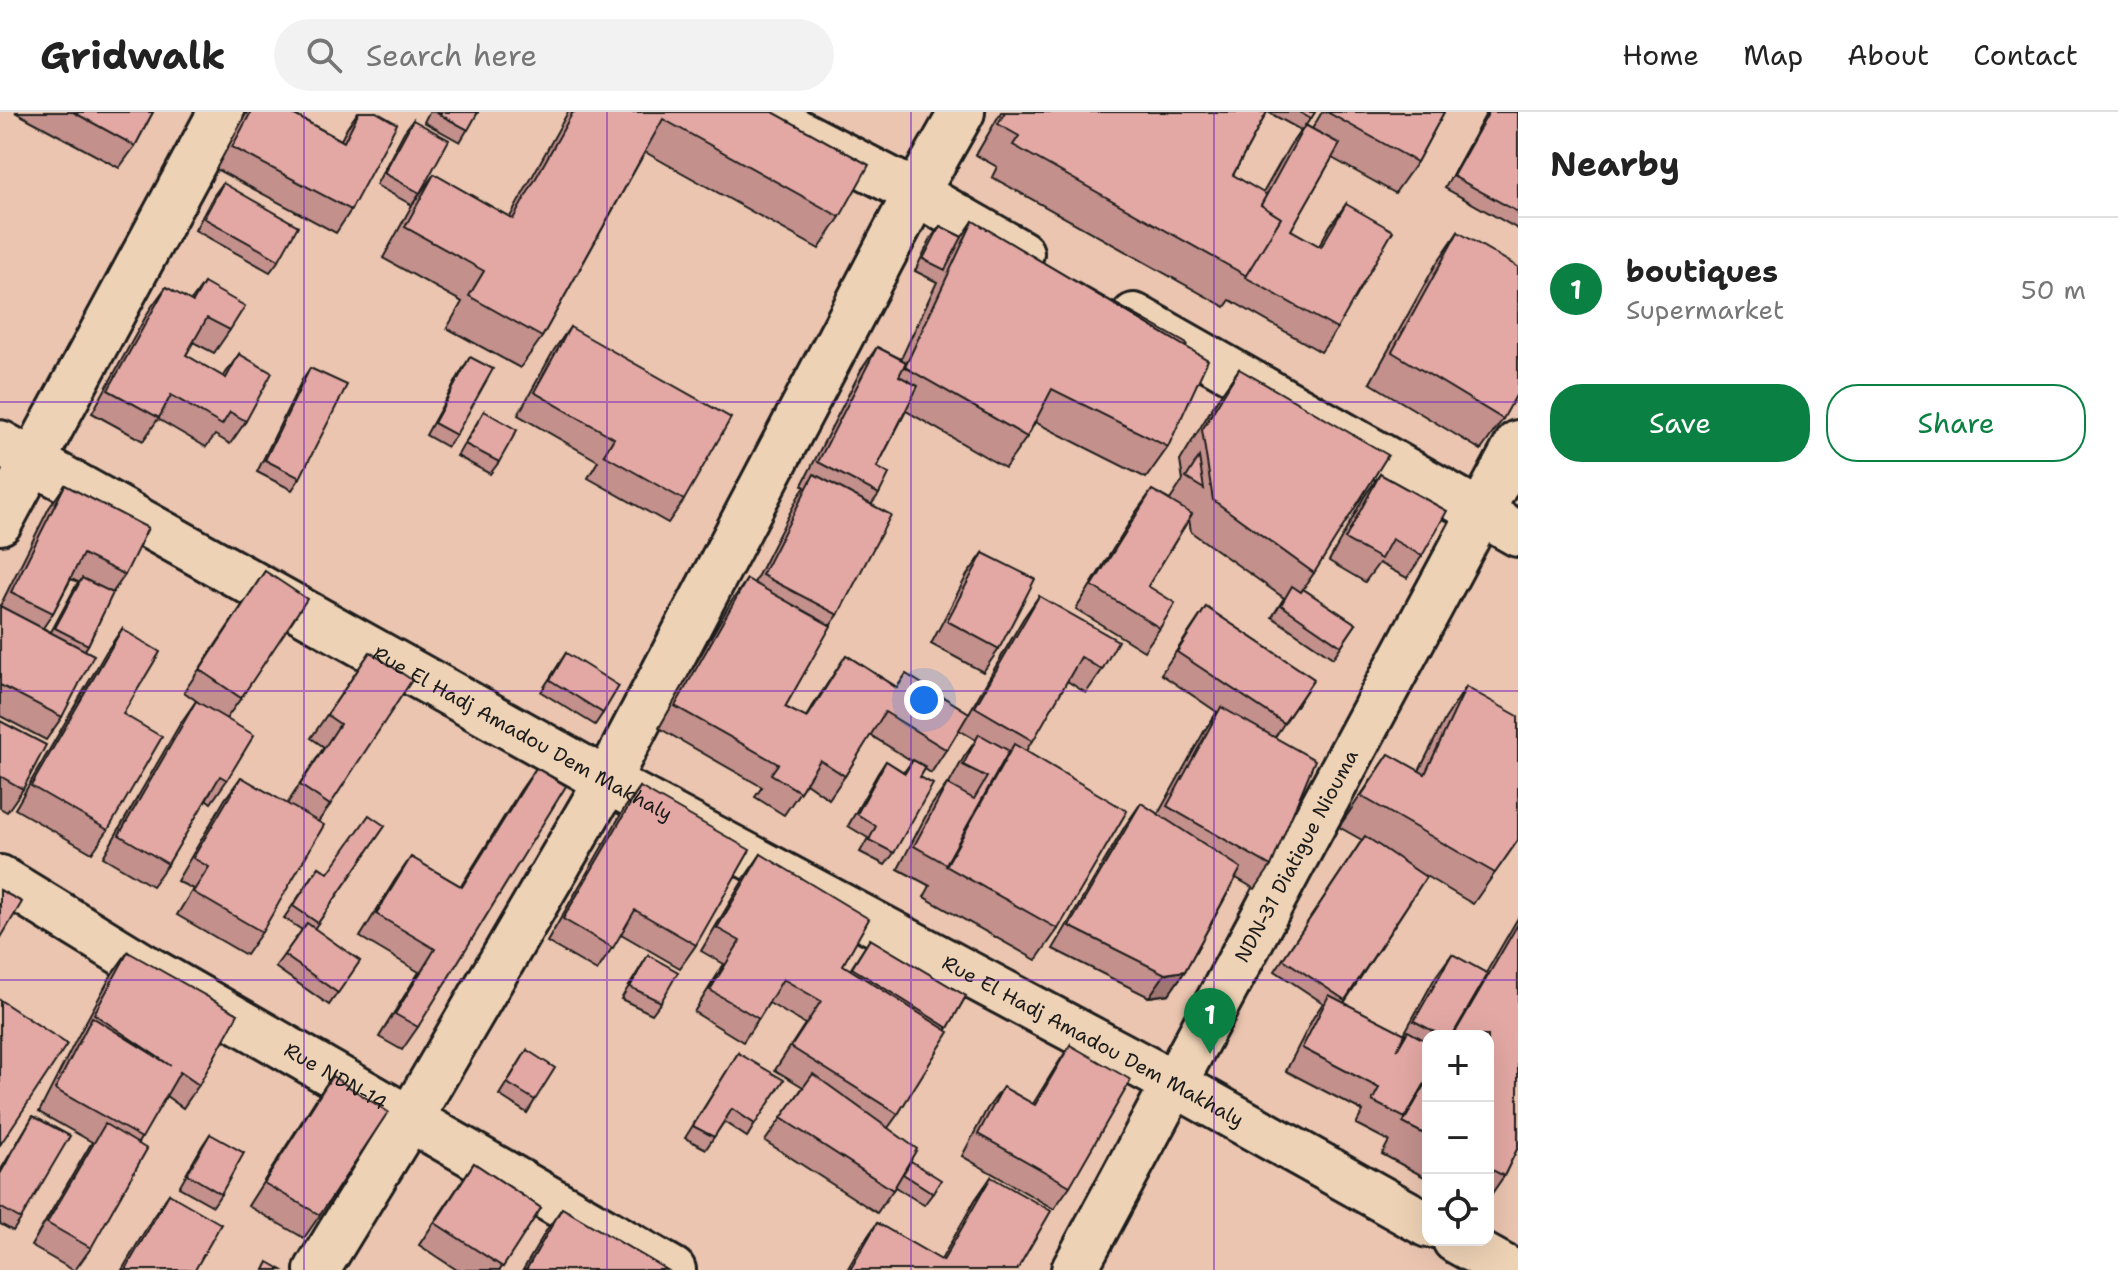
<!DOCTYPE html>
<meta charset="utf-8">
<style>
:root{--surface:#fff;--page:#f2f2f2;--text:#222;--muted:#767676;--line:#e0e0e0;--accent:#0b8043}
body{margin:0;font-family:"Shantell Sans",sans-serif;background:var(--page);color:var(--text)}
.controls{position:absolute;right:24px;bottom:24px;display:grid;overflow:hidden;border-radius:16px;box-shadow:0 8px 32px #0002}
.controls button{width:72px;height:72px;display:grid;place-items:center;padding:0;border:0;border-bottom:2px solid var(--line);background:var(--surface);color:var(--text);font:40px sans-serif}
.you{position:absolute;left:924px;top:588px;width:28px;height:28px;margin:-20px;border:6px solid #fff;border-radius:50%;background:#1a73e8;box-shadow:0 0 0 12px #1a73e833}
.badge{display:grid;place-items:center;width:52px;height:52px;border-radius:50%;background:var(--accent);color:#fff;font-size:26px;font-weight:700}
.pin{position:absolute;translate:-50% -66px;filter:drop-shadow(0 2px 4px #0008)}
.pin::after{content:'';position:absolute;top:42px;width:28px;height:24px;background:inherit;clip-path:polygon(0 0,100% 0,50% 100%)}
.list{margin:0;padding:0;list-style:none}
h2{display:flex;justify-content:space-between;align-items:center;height:104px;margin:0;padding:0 32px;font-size:34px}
h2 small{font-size:26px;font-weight:400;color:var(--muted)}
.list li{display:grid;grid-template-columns:52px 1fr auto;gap:24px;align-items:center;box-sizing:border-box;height:144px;padding:0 32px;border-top:2px solid var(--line)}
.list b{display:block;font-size:30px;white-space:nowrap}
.list p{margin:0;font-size:26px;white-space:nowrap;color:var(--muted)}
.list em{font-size:26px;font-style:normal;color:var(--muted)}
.actions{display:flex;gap:16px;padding:24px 32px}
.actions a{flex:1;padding:18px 0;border:2px solid var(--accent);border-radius:32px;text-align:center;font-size:28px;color:var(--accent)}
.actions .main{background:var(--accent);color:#fff}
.icon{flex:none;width:44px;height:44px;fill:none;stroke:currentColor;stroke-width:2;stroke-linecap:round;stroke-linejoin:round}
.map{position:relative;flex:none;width:1518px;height:1158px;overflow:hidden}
header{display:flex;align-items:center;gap:48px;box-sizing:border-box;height:112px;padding:0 40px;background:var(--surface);border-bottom:2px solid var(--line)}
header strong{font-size:38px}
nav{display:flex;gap:44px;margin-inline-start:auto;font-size:28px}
.search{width:560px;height:72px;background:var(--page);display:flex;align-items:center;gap:20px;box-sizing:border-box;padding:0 28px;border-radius:44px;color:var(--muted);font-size:30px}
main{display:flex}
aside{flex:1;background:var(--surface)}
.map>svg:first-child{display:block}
</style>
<header>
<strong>Gridwalk</strong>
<div class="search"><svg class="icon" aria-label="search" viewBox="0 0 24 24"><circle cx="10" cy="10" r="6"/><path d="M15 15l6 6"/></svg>Search here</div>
<nav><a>Home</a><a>Map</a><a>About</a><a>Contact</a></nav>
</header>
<main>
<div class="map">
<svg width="1518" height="1158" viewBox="0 0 1518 1158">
<rect width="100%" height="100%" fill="#ebc5b0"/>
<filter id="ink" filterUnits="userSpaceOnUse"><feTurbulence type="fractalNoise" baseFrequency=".0125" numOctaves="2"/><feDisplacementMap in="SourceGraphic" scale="16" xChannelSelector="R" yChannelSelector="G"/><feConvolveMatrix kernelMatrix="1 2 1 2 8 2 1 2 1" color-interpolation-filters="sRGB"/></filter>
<g filter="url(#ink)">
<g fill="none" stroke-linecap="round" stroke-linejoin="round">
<defs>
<g id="street">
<polyline points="759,0 916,81 1021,141"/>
<polyline points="1134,204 1518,422"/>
<path id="s1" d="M0,331L607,669L1175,972L1428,1113"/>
<polyline points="0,410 221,0"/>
<path id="s2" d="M0,766L145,855L673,1158"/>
<polyline points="1455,1128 1509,1158"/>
<polyline points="317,1158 409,1008 607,669 916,81 962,0"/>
<path id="s3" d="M1074,1158L1518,331"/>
</g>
</defs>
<use href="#street" stroke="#1c1c1c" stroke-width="50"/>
<use href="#street" stroke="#eed2b5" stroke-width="44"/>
</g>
<g fill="#c3908c" stroke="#1c1c1c" stroke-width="2" fill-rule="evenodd">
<polygon points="15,0 153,0 135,34 119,56"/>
<polygon points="247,0 289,0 341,28 347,16 358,0 376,0 351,98 336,121 216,57"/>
<polygon points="429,0 478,0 460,30 424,10"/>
<polygon points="568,0 773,0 840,105 819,137 645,40 542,225 520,256 447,216 462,190 383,146 412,93 434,62 510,105"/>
<polygon points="1001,0 1267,0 1233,63 1263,81 1289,35 1301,18 1268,0 1315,0 1306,13 1312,17 1322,0 1444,0 1417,50 1395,81 1332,46 1291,118 1319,134 1330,114 1346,92 1337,217 1321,240 1230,188 1225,195 992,65 997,55 976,43"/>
<polygon points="1487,0 1518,0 1518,117 1445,76"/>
<polygon points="413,8 420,81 412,93 376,73 404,20"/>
<polygon points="223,71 279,148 270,160 195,118 214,83"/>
<polygon points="973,109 1186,235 1168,335 1146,366 1035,310 1027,325 1005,356 906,299 877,355 879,382 871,393 838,503 830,514 785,595 805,606 846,543 897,575 906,562 969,601 1023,507 1039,484 1102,558 1086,581 1067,569 1026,639 1058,817 1036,848 924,785 930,774 898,757 931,694 947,672 949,672 964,645 976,628 959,618 931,661 925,657 920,665 894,741 885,753 860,740 868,726 848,714 878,661 886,649 904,660 912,649 870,623 845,664 829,687 806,671 784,703 755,685 762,675 659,616 731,490 747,467 754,471 798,385 805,375 802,373 861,258 877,235 901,247 937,170 915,159 931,126 940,114 962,125"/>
<polygon points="1458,120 1503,307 1481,338 1370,271 1436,152"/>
<polygon points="204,171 230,218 214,241 193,230 186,243 223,265 239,242 246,309 230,332 215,323 206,335 158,307 143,329 92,301 150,197 166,175 191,189"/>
<polygon points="570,215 684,388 668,411 588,366 598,349 518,303 554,238"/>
<polygon points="470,245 456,323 447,335 426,323 462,258"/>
<polygon points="310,256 300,366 292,378 257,360 302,268"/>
<polygon points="1239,257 1314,461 1303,477 1356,512 1333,546 1272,505 1284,486 1191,420 1189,407 1148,474 1160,516 1144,539 1076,497 1136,400 1152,378 1170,388 1183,368 1180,349 1217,288"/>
<polygon points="484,299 499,350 490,362 457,344"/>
<polygon points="1380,362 1422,444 1407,466 1379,451 1365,470 1329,449 1364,385"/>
<path d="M65,373L125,463L113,480L88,533L85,538L62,605L46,628L0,604V494L49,396ZM71,467L78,470L51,520L43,516L53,501Z"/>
<polygon points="983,441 999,537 983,560 931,532 967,463"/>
<polygon points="265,459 241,586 226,607 227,668 211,691 206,687 168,752 152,774 103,745 180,612 196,589 198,590 184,580"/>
<polygon points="1206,495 1314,567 1275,625 1271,754 1255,777 1236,766 1185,859 1169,882 1149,885 1053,837 1125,714 1141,691 1158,702 1205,618 1217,600 1161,562"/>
<polygon points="122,517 123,602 108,718 92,741 15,697 106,540"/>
<polygon points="370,540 330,693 318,710 262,820 246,843 177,803 193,777 177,769 225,687 241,665 287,692 324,635 311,626"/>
<polygon points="566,541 603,601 595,613 541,580"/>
<polygon points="1466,575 1518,728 1473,792 1424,763 1426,765 1344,891 1404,922 1436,864 1452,842 1486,861 1518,806 1518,1035 1504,1064 1488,1087 1488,924 1428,924 1428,1067 1382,1042 1389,1029 1356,1012 1363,999 1286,959 1313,906 1323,891 1275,859 1362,728 1339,715 1389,642 1419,659 1445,607"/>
<polygon points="0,609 23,677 7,700 0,696"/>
<polygon points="536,656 418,915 402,938 379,925 419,860 360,825 395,768 411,745 461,774 520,679"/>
<polygon points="640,675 696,833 680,856 621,822 597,859 547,830 624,697"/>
<polygon points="385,714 314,817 360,849 329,893 275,855 302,818 284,806 319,755 328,761"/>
<polygon points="761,742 843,853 850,858 870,827 966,884 898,1002 888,1016 933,1081 924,1093 895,1075 877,1101 765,1029 803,975 775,958 805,912 769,891 743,930 694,900 724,852 701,839 745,765"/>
<polygon points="128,840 199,973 183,996 166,984 138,1031 91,1136 75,1158 73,1158 31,1134 92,1030 39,1000 76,928 112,862"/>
<polygon points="648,843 661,890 652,902 621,887"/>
<polygon points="1070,933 1070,1074 1054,1097 962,1044 987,997 1003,975 1033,992 1055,956"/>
<polygon points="527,938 535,988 527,1001 499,983"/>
<polygon points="738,941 755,1012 747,1025 724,1010 706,1037 685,1026"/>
<polygon points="332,964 320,1103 304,1126 248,1094 316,987"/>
<polygon points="33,1004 21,1107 13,1119 0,1112 0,1059"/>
<polygon points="210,1022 221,1082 213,1094 179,1075 202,1034"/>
<polygon points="474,1051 541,1096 500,1158 457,1158 419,1133"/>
<polygon points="991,1065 1017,1158 847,1158 861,1134 877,1111 941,1148 975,1088"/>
<polygon points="169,1082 195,1158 122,1158 153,1105"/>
<polygon points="562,1096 667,1158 523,1158 546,1119"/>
</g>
<polygon fill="#9f7672" stroke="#1c1c1c" stroke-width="2" points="1185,859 1169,882 1149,885 1165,862"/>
<g fill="#e3a8a3" stroke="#1c1c1c" stroke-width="2">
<polygon points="73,0 153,0 135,34"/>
<polygon points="251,0 289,0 344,30 359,0 376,0 397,12 351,98 232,35"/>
<polygon points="435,0 478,0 468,18"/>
<polygon points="573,0 773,0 869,53 840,105 663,7 542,225 469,184 484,159 405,115 434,62 513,107"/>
<polygon points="1005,0 1267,0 1233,63 1267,83 1261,93 1281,106 1247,164 1013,33 1019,24 998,12"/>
<polygon points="1299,0 1315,0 1311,7"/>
<polygon points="1327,0 1444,0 1417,50"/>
<polygon points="1489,0 1518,0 1518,100 1453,64"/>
<polygon points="413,8 449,28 420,81 384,61"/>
<polygon points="1305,13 1340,32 1291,118 1321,135 1346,92 1393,119 1337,217 1245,165 1281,106 1261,93"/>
<polygon points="223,71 298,114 279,148 204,106"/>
<polygon points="973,109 1208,248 1168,335 1052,277 1027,325 905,255"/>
<polygon points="940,114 962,125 945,158 923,147"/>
<polygon points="1458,120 1518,155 1518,280 1503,307 1392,240"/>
<polygon points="1072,167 1187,232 1186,235"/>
<polygon points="204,171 245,194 230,218 207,206 186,243 226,266 239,242 272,261 246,309 230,300 222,313 171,283 159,306 108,278 166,175 193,190"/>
<polygon points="570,215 731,306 684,388 604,343 614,326 534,280"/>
<polygon points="877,235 906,250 899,264 918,274 877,355 889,362 879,382 818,350"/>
<polygon points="470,245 493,257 456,323 434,311"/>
<polygon points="310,256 347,273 300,366 265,348"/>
<polygon points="1239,257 1388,343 1314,461 1213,388 1202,318"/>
<polygon points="484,299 517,318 499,350 465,332"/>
<polygon points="1199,345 1204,377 1186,366"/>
<polygon points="814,362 891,403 838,503 762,463"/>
<polygon points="1380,362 1447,399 1422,444 1392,427 1381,447 1345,427"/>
<polygon points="65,373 148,416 125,463 83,442 53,501 11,480"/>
<polygon points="1152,378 1192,402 1148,474 1175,491 1160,516 1092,474"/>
<polygon points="983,441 1035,467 999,537 947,509"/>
<polygon points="265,459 307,487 241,586 200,558"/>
<polygon points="82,466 113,481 88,533 55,516"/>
<polygon points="747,467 831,514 785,595 807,606 846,543 897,576 906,562 969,601 947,638 885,600 845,664 820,648 800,680 771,662 778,652 675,594"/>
<polygon points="1292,474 1301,480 1303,477 1356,512 1341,534 1281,493"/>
<polygon points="1039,484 1118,529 1102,558 1081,545 1033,629 975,595"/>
<polygon points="0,494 94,543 62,605 0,573"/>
<polygon points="1206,495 1314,567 1284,611 1177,540"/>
<polygon points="122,517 160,540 123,602 162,625 108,718 31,674"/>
<polygon points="370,540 412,568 330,693 300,673 340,612 327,603"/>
<polygon points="566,541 619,574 603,601 550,568"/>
<polygon points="1466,575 1518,604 1518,728 1495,761 1361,684 1389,642 1425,662"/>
<polygon points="196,589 254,623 227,668 220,664 168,752 119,723"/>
<polygon points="1221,595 1315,648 1271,754 1167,694"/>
<polygon points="0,609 46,633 23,677 0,664"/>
<polygon points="979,622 1009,639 946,752 914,734 947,672 974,687 987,665 963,653"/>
<polygon points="1014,632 1127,699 1058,817 946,754"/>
<polygon points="913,648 926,655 920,665 933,672 894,741 869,728 876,714 857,702 886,649 905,661"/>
<polygon points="536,656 566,674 418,915 395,902 435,837 376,802 411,745 462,775"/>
<polygon points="241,665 324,713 262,820 193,780 209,755 193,746"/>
<polygon points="640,675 750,738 696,833 635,798 613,836 563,807"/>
<polygon points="1141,691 1241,756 1185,859 1165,862 1069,814"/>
<polygon points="369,703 385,714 318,811 293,794 319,755 328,761"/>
<polygon points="1365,724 1426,765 1345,888 1283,847"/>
<polygon points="761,742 869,807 843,853 949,920 898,1002 791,935 821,889 783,867 759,907 710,878 740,829 717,816"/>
<polygon points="0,778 22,790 0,827"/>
<polygon points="307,811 360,849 338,881 284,843"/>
<polygon points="1518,812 1518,1035 1504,1064 1488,1056 1488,924 1453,924"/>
<polygon points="870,827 966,884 948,916 852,856"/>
<polygon points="128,840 238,902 199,973 180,960 142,1026 55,977 92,905 171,954 94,902"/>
<polygon points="1452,842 1488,862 1452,924 1442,924 1414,909"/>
<polygon points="648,843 678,860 661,890 630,875"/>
<polygon points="1329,883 1405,922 1397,938 1408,919 1428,930 1428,966 1405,1006 1372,989 1379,976 1302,936"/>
<polygon points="0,888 67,932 0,1033"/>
<polygon points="1070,933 1131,968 1070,1074 978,1022 1003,975 1035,993"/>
<polygon points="527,938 555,956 535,988 507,971"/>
<polygon points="738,941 784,968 755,1012 732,997 714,1025 693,1014"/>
<polygon points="813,962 917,1037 893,1078 781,1006"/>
<polygon points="332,964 388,1000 320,1103 264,1071"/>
<polygon points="1428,968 1428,1024 1403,1011"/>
<polygon points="33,1004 70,1024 21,1107 0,1095 0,1062"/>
<polygon points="105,1012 147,1037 91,1136 47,1111"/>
<polygon points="210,1022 244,1041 221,1082 187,1062"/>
<polygon points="911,1049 941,1068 933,1081 903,1062"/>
<polygon points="474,1051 541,1096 503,1155 435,1111"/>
<polygon points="991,1065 1051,1099 1017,1158 850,1158 877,1111 943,1149"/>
<polygon points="169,1082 221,1112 195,1158 125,1158"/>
<polygon points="562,1096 667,1158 526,1158"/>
<polygon points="268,1150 282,1158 264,1158"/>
</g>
</g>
<path fill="none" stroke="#7b2cbf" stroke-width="2" stroke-opacity="0.55" d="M304,0V1158M607,0V1158M911,0V1158M1214,0V1158M0,290H1518M0,579H1518M0,868H1518"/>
<g text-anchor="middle" stroke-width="6" stroke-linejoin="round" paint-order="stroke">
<g font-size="20" fill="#1c1c1c" stroke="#eed2b5">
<text dy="7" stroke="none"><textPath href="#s1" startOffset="598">Rue El Hadj Amadou Dem Makhaly</textPath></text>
<text dy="7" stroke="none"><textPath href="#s3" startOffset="470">NDN-31 Diatigue Niouma</textPath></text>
<text dy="7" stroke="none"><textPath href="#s1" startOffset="1246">Rue El Hadj Amadou Dem Makhaly</textPath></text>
<text dy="7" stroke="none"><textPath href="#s2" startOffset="390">Rue NDN-14</textPath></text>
</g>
</g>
</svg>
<div class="controls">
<button>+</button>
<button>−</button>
<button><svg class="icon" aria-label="locate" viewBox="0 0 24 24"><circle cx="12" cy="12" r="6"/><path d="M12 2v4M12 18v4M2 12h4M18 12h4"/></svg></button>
</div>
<div class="you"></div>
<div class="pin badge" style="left:1210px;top:942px">1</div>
</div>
<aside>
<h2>Nearby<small></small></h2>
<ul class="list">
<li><span class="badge">1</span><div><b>boutiques</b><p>Supermarket</p></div><em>50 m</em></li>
</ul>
<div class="actions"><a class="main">Save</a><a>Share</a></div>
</aside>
</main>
